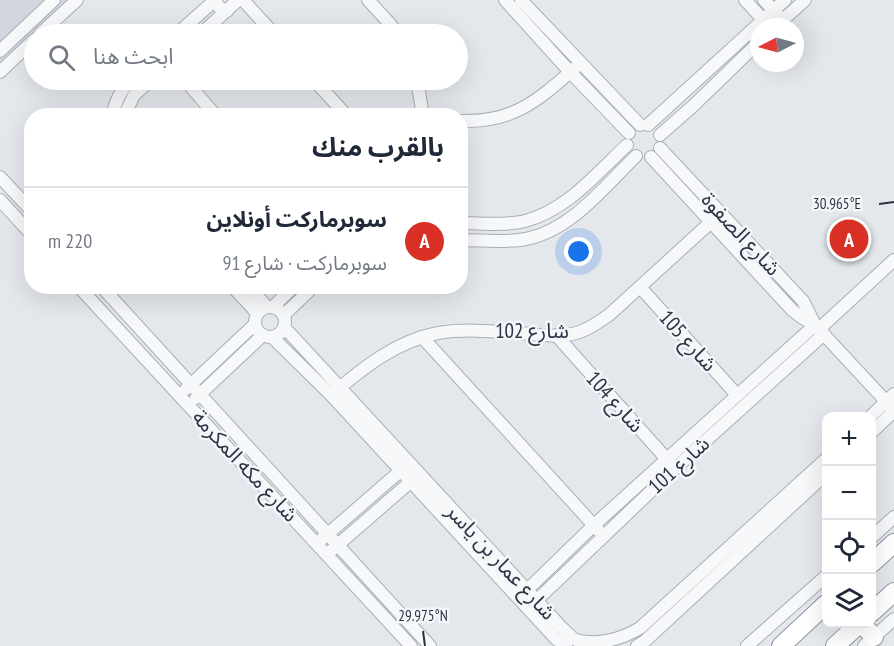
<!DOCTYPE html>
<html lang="ar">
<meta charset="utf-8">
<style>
:root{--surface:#fff;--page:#f6f6f7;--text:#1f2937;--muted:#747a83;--line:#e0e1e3;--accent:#d93025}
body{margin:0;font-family:"PT Sans Narrow","Noto Sans Arabic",sans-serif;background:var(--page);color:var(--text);direction:rtl}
.controls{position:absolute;right:18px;bottom:18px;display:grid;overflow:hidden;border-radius:12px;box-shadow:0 6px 24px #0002}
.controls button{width:54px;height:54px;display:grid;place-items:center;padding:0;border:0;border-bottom:2px solid var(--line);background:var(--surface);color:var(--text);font:30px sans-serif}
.compass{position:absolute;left:750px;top:18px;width:54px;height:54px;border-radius:50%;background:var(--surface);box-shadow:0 6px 24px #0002;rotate:264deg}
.you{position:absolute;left:579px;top:252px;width:21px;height:21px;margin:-15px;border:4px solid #fff;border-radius:50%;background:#1a73e8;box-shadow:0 0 0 9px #1a73e833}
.badge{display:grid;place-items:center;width:39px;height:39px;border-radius:50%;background:var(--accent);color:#fff;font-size:20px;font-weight:700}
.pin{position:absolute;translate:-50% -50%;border:3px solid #fff;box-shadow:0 2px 6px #0006}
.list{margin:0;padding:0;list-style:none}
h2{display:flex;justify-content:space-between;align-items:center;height:78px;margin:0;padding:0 24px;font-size:26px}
h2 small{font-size:20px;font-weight:400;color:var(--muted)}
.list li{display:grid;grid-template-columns:39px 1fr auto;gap:18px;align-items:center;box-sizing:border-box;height:108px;padding:0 24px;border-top:2px solid var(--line)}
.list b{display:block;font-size:22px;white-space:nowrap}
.list p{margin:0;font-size:20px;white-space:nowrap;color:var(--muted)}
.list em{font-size:20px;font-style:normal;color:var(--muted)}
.icon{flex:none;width:33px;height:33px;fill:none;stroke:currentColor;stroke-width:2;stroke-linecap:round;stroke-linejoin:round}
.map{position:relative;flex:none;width:894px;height:646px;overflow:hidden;direction:ltr}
.search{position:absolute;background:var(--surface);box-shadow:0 6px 24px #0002;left:24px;top:24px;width:444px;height:66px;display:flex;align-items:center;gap:15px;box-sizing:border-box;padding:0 21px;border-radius:33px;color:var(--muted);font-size:22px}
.panel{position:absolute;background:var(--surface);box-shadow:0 6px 24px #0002;left:24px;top:108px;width:444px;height:186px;border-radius:24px;direction:rtl}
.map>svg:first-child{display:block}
</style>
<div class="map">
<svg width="894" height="646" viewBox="0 0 894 646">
<rect width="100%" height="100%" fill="#e4e7ec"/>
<polygon fill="#d2d6de" points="0,0 69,0 0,62"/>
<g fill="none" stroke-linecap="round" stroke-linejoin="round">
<defs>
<g id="minor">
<polyline points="243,0 274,34"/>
<polyline points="368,0 391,25 397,34"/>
<polyline points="505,0 570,72 629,133"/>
<polyline points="521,0 640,125"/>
<polyline points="745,0 769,26"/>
<polyline points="764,0 778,15"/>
<polyline points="775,27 805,0"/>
<polyline points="40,34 77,0"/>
<polyline points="177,34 215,0 219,7 227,11"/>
<polyline points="201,34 238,0"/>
<polyline points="0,51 54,0"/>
<polyline points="0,72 34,40"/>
<polyline points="185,80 216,116"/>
<polyline points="314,80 347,116"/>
<polyline points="417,80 423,116"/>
<path d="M112,116C115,102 121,90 130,80"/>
<polyline points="124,116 134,95 151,80"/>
<path d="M460,121C513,123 537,101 575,68"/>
<polyline points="648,125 785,0"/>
<polyline points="660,135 694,105 759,42"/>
<polyline points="660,148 803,301 815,325"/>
<polyline points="651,157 792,310 801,317 815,325 894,410"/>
<polyline points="0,177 32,211"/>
<polyline points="0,200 32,235"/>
<path d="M460,223C481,223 505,226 525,221C567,210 596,174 627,145"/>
<path d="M460,240C481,240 505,243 526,239C571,230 604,187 636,156"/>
<polyline points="78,286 411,646"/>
<polyline points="101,286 430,646"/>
<polyline points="232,286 257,313"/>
<polyline points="248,286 267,307"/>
<polyline points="640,287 737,395"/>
<circle cx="270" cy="322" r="15"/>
<polyline points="273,307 294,286"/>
<polyline points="284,315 314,286"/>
<path d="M284,327L562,628C566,631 571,638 576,640C597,646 622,639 640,628L826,459"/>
<polyline points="819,329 894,260"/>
<polyline points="556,335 672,465"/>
<polyline points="272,337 331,395 556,639 566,646"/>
<polyline points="422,337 599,531"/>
<polyline points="186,389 255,324"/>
<path d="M331,395C363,368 396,341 438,333C468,328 500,332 530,334C542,335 555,337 567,335C583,333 596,324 609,315L711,222"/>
<polyline points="196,398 263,335"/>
<polyline points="871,416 894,394"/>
<polyline points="872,432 894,411"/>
<polyline points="872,537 894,517"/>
<polyline points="322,539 406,466"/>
<polyline points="332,550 416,477"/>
<polyline points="523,594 594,525 815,325"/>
<polyline points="537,600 671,472 824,334"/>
<polyline points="637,646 645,641 826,474"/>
<polyline points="747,646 826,576"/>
<polyline points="864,646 894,619"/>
</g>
<g id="highway">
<polyline points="872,563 894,543"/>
<polyline points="872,612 894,592"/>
<polyline points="862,624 874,637"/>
<polyline points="781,646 826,604"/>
<polyline points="835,646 859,624"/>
</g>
</defs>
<use href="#minor" stroke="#a9aeb7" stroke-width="14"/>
<use href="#highway" stroke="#8b94a3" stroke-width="20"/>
<use href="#minor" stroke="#f7f8fa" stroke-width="12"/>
<use href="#highway" stroke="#fff" stroke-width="18"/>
</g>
<path fill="none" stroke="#2b3445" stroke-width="2" d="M879,204L894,202M423,631L425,646"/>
<g text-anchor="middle" stroke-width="5" stroke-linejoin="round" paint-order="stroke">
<g font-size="21" fill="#2b3445" stroke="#f4f6f9">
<text transform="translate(741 234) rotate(47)" y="7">شارع الصفوة</text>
<text x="532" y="338">شارع 102</text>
<text transform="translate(688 341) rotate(48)" y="7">شارع 105</text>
<text transform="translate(615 402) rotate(48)" y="7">شارع 104</text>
<text transform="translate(679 465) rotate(-42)" y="7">شارع 101</text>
<text transform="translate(245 466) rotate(47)" y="7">شارع مكه المكرمة</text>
<text transform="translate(501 562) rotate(47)" y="7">شارع عمار بن ياسر</text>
</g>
</g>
<g font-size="15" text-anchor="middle" fill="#2b3445" stroke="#f4f6f9" stroke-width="5" stroke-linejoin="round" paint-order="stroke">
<text x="837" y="209">30.965°E</text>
<text x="423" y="621">29.975°N</text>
</g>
</svg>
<div class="controls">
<button>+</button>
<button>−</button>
<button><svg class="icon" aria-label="locate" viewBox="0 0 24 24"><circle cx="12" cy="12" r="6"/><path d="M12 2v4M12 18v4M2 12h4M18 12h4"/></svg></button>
<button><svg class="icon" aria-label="layers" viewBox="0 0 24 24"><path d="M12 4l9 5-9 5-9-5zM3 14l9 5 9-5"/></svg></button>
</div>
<svg class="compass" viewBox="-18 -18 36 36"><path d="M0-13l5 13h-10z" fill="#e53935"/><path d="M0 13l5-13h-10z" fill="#747a83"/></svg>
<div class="you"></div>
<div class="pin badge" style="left:849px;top:239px">A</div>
<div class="search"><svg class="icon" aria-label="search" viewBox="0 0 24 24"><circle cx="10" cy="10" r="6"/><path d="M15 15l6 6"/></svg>ابحث هنا</div>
<section class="panel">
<h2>بالقرب منك<small></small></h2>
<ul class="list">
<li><span class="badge">A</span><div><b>سوبرماركت أونلاين</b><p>سوبرماركت · شارع 91</p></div><em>220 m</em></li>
</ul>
</section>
</div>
